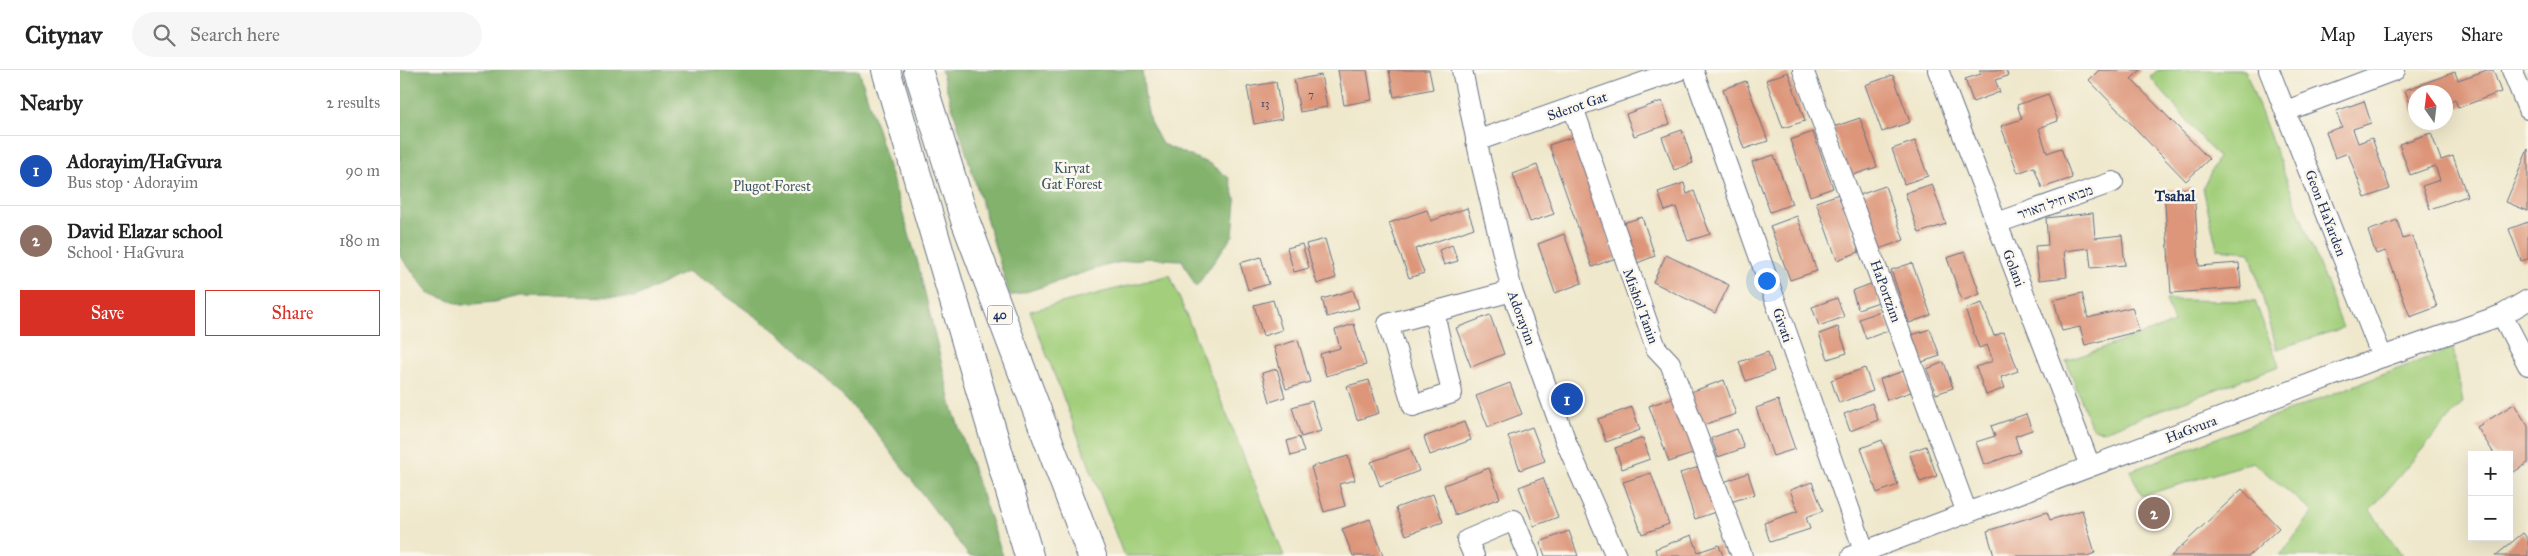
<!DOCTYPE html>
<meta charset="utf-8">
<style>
:root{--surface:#fff;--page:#f6f6f6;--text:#222;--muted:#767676;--line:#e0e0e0;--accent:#d93025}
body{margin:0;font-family:"IM FELL Great Primer","Frank Ruhl Libre",serif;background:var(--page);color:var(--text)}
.controls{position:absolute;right:15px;bottom:15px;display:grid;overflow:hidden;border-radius:0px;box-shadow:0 5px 20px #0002}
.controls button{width:45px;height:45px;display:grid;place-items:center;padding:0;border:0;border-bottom:1px solid var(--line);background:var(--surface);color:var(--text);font:25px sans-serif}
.compass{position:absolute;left:2008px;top:15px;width:45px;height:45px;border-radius:50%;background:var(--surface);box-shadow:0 5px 20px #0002;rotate:346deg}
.you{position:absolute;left:1366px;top:210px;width:18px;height:18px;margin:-12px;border:4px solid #fff;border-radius:50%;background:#1a73e8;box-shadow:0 0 0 8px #1a73e833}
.badge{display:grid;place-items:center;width:32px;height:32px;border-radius:50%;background:var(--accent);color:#fff;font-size:16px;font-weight:700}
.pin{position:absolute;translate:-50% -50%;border:2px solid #fff;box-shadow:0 1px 5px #0006}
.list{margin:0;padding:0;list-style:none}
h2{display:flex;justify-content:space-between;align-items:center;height:65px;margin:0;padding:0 20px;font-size:21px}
h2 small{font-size:16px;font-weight:400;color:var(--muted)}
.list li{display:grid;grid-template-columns:32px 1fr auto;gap:15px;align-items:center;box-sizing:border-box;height:70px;padding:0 20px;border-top:1px solid var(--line)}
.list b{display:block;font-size:19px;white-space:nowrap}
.list p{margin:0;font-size:16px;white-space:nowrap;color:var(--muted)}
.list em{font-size:16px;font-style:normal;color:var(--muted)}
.actions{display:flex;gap:10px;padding:15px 20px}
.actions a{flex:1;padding:11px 0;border:1px solid var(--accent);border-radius:0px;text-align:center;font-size:18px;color:var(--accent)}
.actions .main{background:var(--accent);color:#fff}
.icon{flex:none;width:28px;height:28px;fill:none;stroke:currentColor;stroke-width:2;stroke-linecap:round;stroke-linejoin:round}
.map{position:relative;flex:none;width:2128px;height:486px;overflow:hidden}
header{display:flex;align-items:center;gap:30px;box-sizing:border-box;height:70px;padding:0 25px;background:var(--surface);border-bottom:1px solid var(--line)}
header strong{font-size:24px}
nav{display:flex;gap:28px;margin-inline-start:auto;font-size:18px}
.search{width:350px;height:45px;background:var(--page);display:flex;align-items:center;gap:12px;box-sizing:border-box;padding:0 18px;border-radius:28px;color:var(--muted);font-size:19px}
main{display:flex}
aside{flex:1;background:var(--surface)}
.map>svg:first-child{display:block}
</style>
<header>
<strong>Citynav</strong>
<div class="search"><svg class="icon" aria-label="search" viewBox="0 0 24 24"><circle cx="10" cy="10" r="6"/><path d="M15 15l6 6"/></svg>Search here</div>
<nav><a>Map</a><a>Layers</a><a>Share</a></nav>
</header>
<main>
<aside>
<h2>Nearby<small>2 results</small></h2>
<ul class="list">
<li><span class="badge" style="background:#1a4fb4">1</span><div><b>Adorayim/HaGvura</b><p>Bus stop · Adorayim</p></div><em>90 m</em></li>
<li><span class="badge" style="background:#8d6e63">2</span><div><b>David Elazar school</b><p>School · HaGvura</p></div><em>180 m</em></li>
</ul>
<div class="actions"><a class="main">Save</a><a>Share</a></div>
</aside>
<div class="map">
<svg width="2128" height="486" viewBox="0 0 2128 486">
<rect width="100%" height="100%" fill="#fbf7ec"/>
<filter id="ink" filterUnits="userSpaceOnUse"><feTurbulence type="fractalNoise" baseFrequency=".02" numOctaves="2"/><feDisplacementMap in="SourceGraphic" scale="10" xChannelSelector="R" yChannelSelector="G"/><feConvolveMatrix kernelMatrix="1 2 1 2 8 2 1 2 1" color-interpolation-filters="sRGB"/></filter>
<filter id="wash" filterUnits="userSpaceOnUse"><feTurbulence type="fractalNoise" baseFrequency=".0096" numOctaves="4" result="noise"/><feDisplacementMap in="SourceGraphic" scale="20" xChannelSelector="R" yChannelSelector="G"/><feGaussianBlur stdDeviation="1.12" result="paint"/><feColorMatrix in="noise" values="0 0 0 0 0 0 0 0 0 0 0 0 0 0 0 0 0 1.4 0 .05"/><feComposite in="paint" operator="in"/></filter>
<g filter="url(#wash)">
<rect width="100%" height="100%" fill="#efe8cc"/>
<g fill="#a3cf7c" stroke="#5f7f6d">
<polygon points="1758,0 1845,0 1943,258 1877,279 1850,182 1817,179 1803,118 1818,87 1750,7"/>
<polygon points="770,205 884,486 724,486 630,241"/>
<polygon points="1766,230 1855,231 1879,296 1704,361 1696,360 1691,356 1666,291 1774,253"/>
<polygon points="2053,278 2063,332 1970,440 2002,486 1880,486 1913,442 1853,392 1742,426 1730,401"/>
</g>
<g fill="#82b26c" stroke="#4e7065">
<polygon points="0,0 459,0 517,190 552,337 603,486 569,486 472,357 424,307 380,264 315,218 286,202 235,227 120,226 95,232 62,235 29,223 0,186"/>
<path d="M541,0H742L745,28L750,52L762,74L810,94L829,108L836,131L833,165L796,217L782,190C769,190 753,187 740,189C695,194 654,216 610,226Z"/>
</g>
<g id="blocks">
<g fill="#dd967a">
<polygon points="938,0 967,0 972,30 944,35"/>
<polygon points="989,0 1029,0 1033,19 994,27"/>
<polygon points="1579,0 1606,0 1608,6 1595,10 1600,22 1573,32 1565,9 1581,4"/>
<polygon points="1699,0 1741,0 1731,9 1809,89 1786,111 1689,10"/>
<polygon points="2087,0 2093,0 2101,22 2058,38 2055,29 2046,33 2046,22 2016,22 2016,43 2014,44 2005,20 2055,2 2058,10"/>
<polygon points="1388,2 1405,51 1383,58 1366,10"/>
<polygon points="921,5 927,37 900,42 894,10"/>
<polygon points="1493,5 1510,52 1482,62 1465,15"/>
<polygon points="1346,11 1368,71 1344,79 1323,19"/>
<polygon points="876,12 882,49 854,54 847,17"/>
<polygon points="1648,24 1658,51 1639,58 1647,83 1661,78 1672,108 1642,118 1634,97 1618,103 1601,56 1622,49 1617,35"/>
<polygon points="1262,31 1270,54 1234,66 1226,44"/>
<polygon points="1964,31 1971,53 1953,59 1958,73 1972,68 1990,119 1965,128 1948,83 1935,88 1926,62 1942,57 1936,41"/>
<polygon points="1460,48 1477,97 1450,106 1433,57"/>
<polygon points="1282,60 1293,93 1274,100 1262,67"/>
<polygon points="1413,62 1433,118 1410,126 1390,70"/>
<polygon points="2031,63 2041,90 2053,86 2067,126 2030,139 2022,116 2040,110 2035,96 2010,105 1999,74"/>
<polygon points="1173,67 1216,188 1192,197 1149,75"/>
<polygon points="1515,71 1528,106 1504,114 1492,79"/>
<polygon points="2128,79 2128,141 2106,132"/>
<polygon points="1374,85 1392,134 1370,142 1352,92"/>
<polygon points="1137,95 1154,144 1130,152 1113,104"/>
<polygon points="1284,113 1287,124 1294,121 1310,164 1288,171 1276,137 1265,141 1258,122"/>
<polygon points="1532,114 1546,154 1519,163 1505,123"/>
<polygon points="1485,116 1504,170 1476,180 1457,126"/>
<polygon points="1794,118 1799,196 1839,193 1841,218 1771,223 1764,120"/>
<polygon points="1439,124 1459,182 1437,190 1416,132"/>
<polygon points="1067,138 1074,158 1015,179 1024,203 1009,208 989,153 1027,140 1031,151"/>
<polygon points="1693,143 1695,168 1722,165 1725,195 1691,198 1689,178 1664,181 1667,207 1639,210 1635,176 1648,175 1646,148"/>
<polygon points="1397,146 1417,201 1390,210 1370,156"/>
<polygon points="1242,147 1255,186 1237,193 1223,153"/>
<polygon points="1997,150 2003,169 2012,166 2037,237 2010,247 1986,181 1976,184 1968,161"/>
<polygon points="2128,152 2128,189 2121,191 2109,159"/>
<polygon points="1164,164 1182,213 1155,223 1138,174"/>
<polygon points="925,169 936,208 917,214 906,174"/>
<polygon points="902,174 909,198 894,202 887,178"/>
<polygon points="1052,175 1058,191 1044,195 1039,180"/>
<polygon points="1565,182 1580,224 1562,231 1547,188"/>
<polygon points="1266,185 1329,215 1315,243 1253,212"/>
<polygon points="861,187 869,214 848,220 840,193"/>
<polygon points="1512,193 1531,245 1509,253 1491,200"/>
<polygon points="1473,213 1479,232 1458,239 1452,221"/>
<polygon points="953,220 959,238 927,247 922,229"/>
<polygon points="1682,223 1688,248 1732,237 1739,261 1685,275 1680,257 1662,261 1654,230"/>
<polygon points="1437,228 1444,247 1419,256 1412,237"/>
<polygon points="873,230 882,260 863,266 854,235"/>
<polygon points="1582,233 1594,266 1604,262 1618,301 1601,307 1605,318 1586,325 1576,297 1593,291 1587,275 1579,278 1565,239"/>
<polygon points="1483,240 1490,260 1466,269 1459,249"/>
<polygon points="1090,245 1104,284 1071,297 1056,258"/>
<polygon points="954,254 966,295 926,306 920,284 940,278 935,260"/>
<polygon points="1438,257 1447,283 1428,289 1419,264"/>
<polygon points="1530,259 1540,286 1522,292 1512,265"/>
<polygon points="898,270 910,312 886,319 874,277"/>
<polygon points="1368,282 1374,301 1346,311 1339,292"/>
<polygon points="1544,292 1553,318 1536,324 1527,299"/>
<polygon points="1465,298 1473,321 1439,333 1431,310"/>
<polygon points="877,299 885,327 870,332 862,303"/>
<polygon points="1504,301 1511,322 1487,330 1480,309"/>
<polygon points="969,310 979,343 957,350 947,316"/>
<polygon points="1324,310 1336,344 1300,356 1288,323"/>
<polygon points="1110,313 1122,344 1088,357 1076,326"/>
<polygon points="1275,327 1295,383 1269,392 1249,336"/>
<polygon points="1378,330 1395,379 1373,386 1356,338"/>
<polygon points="912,331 921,361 901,367 892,337"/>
<polygon points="1472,333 1478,350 1450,361 1444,344"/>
<polygon points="2114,334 2128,356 2128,393 2109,405 2109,385 2095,385 2077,357"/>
<polygon points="1232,337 1240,360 1206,372 1198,349"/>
<polygon points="1626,344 1632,360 1615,366 1620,382 1584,395 1576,372 1595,366 1591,356"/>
<polygon points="1064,352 1071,370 1030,385 1024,367"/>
<polygon points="1132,357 1145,391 1120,400 1108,366"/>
<polygon points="1337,359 1344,378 1318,387 1311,368"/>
<polygon points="899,367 904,382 891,386 887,371"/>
<polygon points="1243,368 1250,389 1222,399 1215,378"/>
<polygon points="1482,370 1498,415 1477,423 1461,378"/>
<polygon points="1526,376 1537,406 1520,412 1509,382"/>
<polygon points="1010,378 1019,401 980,416 971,392"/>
<polygon points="948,386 955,410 939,414 945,436 924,442 911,397"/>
<polygon points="1302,396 1318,441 1295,449 1280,403"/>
<polygon points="1089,398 1100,428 1055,445 1044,415"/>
<polygon points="1251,403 1269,454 1242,464 1223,412"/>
<polygon points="1348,403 1355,424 1331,432 1324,412"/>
<polygon points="1143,408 1158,447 1134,456 1119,417"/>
<polygon points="1412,412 1423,441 1406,447 1410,459 1370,472 1364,453 1398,441 1390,420"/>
<polygon points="1842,419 1879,458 1849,486 1771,486"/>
<polygon points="1033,424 1043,452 1006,465 996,438"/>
<polygon points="1682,440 1695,483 1687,486 1594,486 1587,461 1647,442 1650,450"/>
<polygon points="970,449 983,486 953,486 942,459"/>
<polygon points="1169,461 1178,486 1145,486 1140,472"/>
<polygon points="2123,463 2128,469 2128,486 2095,486"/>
<polygon points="1292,465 1298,482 1319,475 1323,486 1257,486 1255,479"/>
</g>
</g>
</g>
<g filter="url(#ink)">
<use href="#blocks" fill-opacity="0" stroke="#657084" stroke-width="1"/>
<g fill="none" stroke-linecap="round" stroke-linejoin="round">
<defs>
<g id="minor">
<polyline points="1062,0 1081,92 1112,221 1166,372 1216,486"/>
<polyline points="1293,0 1466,486"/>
<polyline points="1403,0 1567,443"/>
<polyline points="1538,0 1690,396"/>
<polyline points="1869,0 1982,287"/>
<polyline points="2112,0 2128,39"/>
<polyline points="1173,37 1256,278 1270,293 1342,486"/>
<polyline points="1886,41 1995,0"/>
<polyline points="1076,71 1279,0"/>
<polyline points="1597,153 1713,112"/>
<polyline points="1034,243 1052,323 1013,336 988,254 1112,221"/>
<polyline points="2102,245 2128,295"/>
<polyline points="1074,486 1067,470 1114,450 1129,486"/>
<polyline points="1452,486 1982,287 2102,245 2128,230"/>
</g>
<g id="highway">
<polyline points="486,0 629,486"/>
<polyline points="518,0 565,150 692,486"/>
</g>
</defs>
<use href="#minor" stroke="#657084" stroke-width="22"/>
<use href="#highway" stroke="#657084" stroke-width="30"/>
<use href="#minor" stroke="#fff" stroke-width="20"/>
<use href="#highway" stroke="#fff" stroke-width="28"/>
</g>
</g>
<g text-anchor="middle" stroke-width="5" stroke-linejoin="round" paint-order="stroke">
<g font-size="11" fill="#4c4965">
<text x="911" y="28">7</text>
<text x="865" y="37">13</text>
</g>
<rect fill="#fbf7ec" stroke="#5e6b89" stroke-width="1" x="587.5" y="235.5" width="25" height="19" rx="4"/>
<g font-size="12" font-weight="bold" fill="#1b2f5e">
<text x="600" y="249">40</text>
</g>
<g font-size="14" fill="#1b2f5e" stroke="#fbf7ec">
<text transform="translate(1177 36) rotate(-19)" y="5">Sderot Gat</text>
<text transform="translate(1655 132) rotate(-19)" y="5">מבוא חיל האויר</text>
<text transform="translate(1926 143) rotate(69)" y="5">Geon HaYarden</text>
<text transform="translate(1614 198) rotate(69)" y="5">Golani</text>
<text transform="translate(1486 221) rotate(70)" y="5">HaPortzim</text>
<text transform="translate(1241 236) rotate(70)" y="5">Mishol Tanin</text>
<text transform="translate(1122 248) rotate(70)" y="5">Adorayim</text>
<text transform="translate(1383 255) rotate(71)" y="5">Givati</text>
<text transform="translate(1791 359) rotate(-21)" y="5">HaGvura</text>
</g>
<g font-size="14" fill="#3d5766" stroke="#fbf7ec">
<text x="672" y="103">Kiryat<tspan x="672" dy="16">Gat Forest</tspan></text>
<text x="372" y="121">Plugot Forest</text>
</g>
<g font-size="15" font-weight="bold" fill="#1b2f5e" stroke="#fbf7ec">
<text x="1775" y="131">Tsahal</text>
</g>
</g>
</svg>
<div class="controls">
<button>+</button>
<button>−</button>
</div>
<svg class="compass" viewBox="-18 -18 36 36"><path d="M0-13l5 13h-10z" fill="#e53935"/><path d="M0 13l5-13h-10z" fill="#767676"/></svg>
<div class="you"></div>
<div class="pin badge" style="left:1167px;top:329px;background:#1a4fb4">1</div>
<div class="pin badge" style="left:1754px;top:443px;background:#8d6e63">2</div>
</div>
</main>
